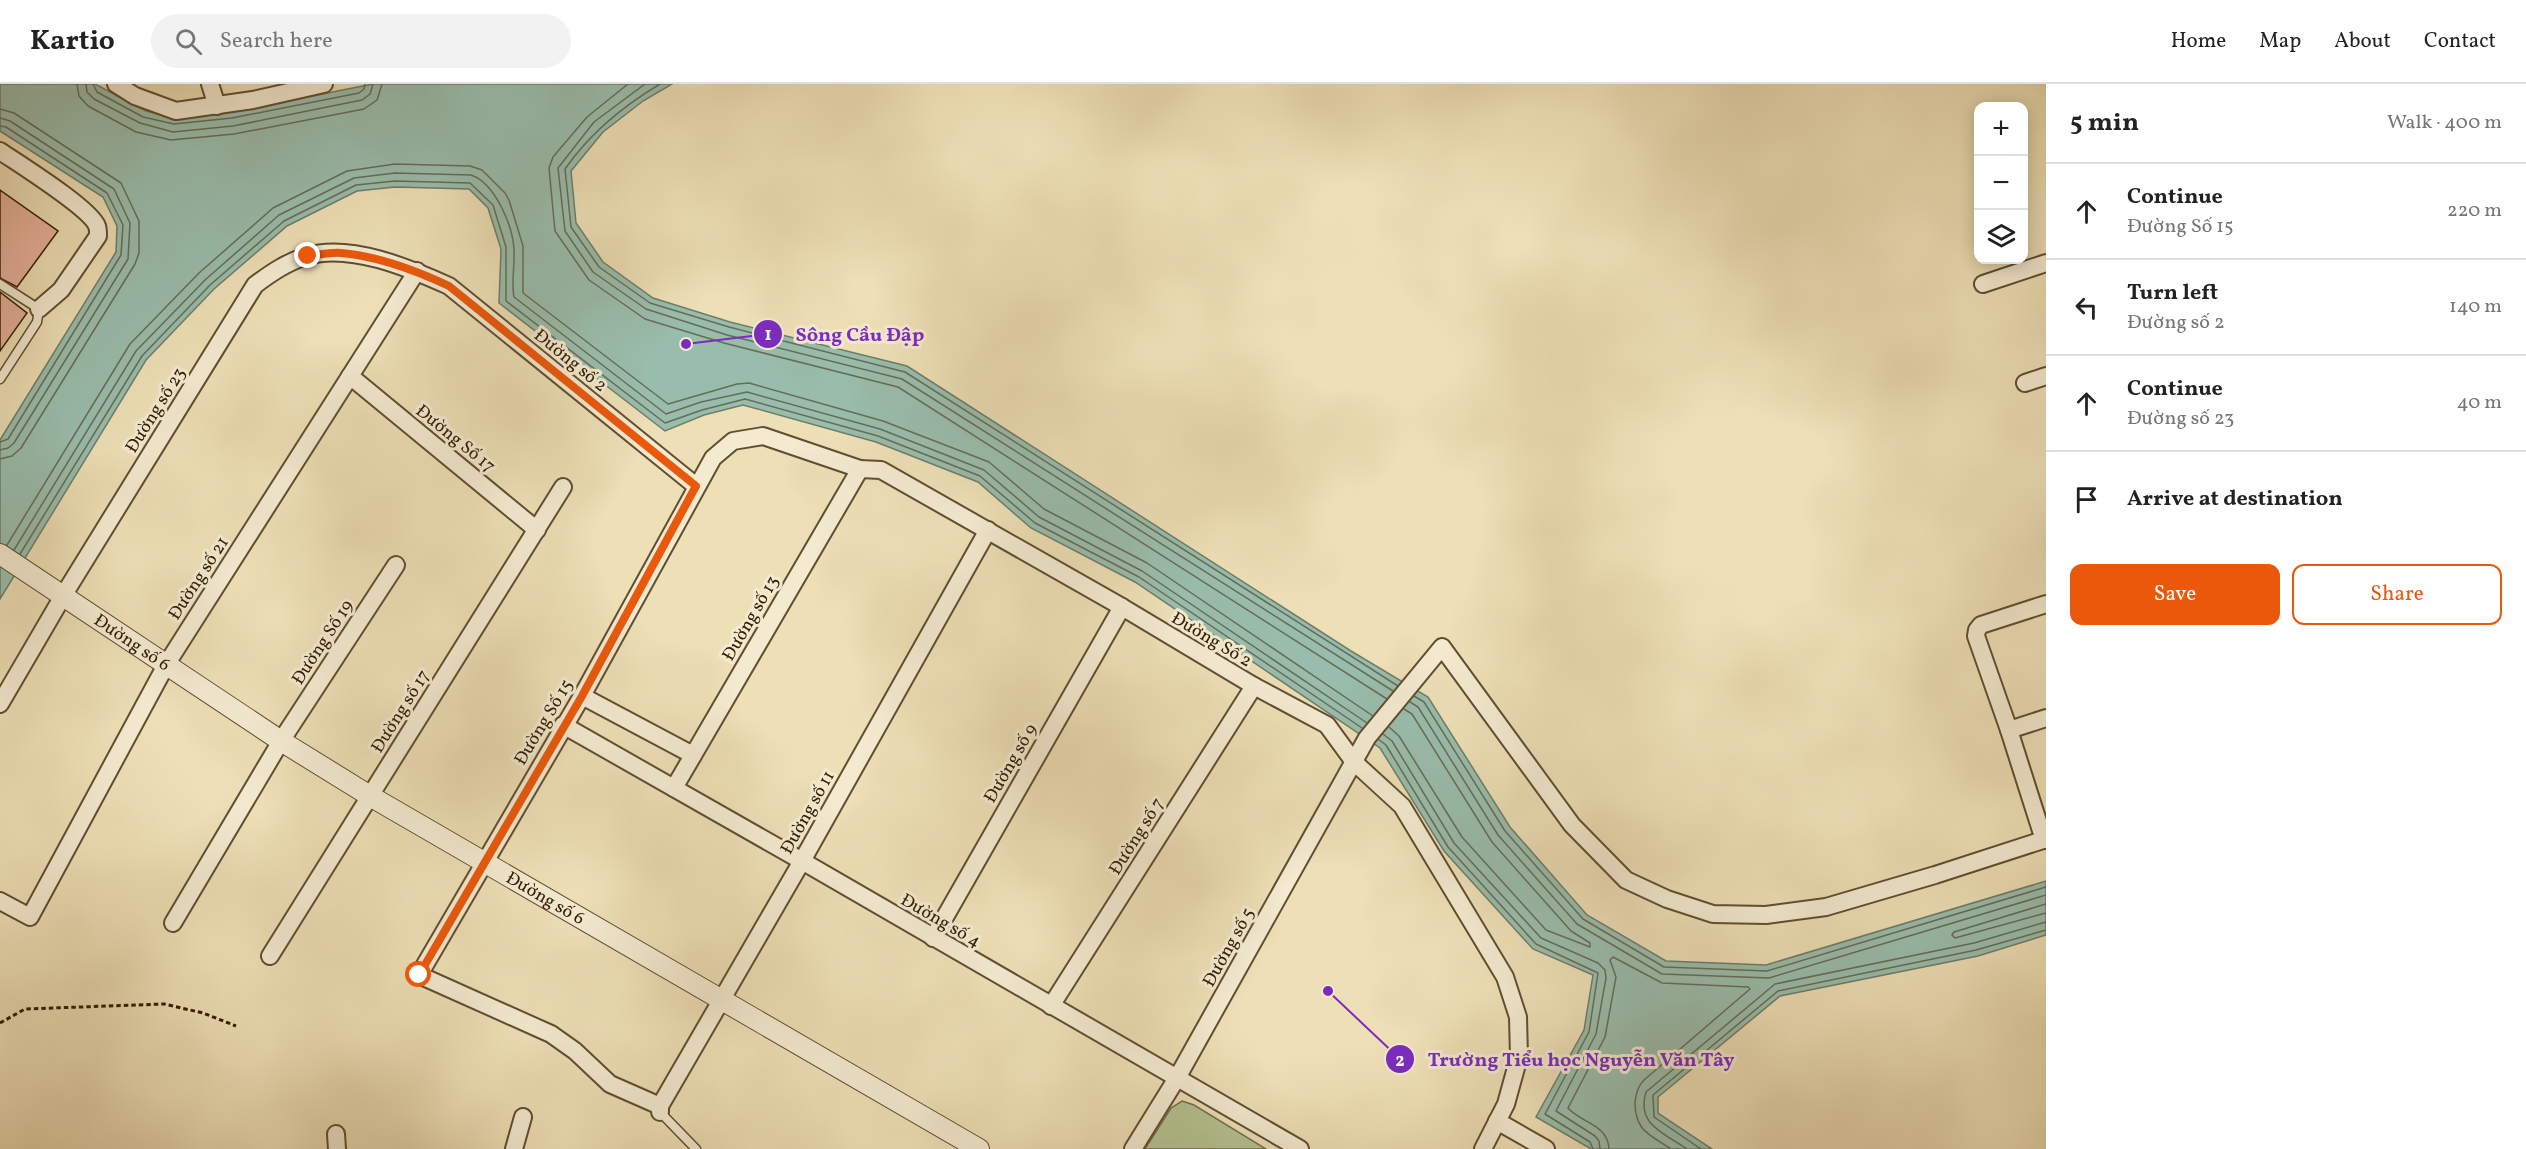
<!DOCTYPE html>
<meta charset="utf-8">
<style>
:root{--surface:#fff;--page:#f2f2f2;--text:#222;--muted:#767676;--line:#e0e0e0;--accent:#ea580c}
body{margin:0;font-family:Vollkorn,serif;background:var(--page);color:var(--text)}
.controls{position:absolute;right:18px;top:18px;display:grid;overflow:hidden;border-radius:12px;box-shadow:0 3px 15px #0003}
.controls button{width:54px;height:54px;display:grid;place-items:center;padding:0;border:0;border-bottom:2px solid var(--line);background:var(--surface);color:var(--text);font:30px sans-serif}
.stop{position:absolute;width:18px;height:18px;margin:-14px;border:4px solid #ea580c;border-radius:50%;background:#fff}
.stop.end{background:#ea580c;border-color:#fff;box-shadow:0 2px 6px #0008}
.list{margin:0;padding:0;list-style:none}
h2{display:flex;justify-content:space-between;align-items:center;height:78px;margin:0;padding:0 24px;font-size:26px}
h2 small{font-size:20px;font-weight:400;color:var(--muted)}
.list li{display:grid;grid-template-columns:39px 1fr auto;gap:18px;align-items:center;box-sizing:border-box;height:96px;padding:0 24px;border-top:2px solid var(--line)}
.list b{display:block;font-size:22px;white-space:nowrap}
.list p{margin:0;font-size:20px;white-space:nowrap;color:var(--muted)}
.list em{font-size:20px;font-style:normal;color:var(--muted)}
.actions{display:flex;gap:12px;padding:18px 24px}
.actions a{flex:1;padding:14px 0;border:2px solid var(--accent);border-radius:12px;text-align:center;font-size:21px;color:var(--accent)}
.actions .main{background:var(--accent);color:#fff}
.icon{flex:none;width:33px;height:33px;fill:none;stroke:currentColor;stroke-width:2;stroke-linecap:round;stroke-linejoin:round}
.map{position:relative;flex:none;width:2046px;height:1065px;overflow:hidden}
header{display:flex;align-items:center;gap:36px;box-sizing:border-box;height:84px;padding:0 30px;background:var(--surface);border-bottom:2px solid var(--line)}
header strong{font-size:28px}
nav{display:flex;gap:33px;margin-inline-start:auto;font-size:21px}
.search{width:420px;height:54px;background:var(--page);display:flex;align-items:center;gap:15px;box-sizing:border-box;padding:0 21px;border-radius:33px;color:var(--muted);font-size:22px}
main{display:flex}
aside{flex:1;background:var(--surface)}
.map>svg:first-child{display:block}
</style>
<header>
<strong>Kartio</strong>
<div class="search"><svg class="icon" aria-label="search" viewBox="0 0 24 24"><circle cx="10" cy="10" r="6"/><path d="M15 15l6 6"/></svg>Search here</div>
<nav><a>Home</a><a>Map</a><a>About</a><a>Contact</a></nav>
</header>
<main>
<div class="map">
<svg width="2046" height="1065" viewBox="0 0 2046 1065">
<rect width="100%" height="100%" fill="#eddfb6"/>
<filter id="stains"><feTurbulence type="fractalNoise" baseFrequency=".00333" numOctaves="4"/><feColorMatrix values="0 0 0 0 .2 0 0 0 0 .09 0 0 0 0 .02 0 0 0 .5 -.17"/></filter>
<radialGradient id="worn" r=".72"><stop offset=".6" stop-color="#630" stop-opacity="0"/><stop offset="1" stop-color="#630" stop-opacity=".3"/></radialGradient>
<polygon fill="#b4c291" stroke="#72704a" stroke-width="1.5" points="1182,1017 1194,1021 1266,1065 1145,1065 1171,1024"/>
<polygon fill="#99bdac" stroke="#6f7d69" stroke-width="1.5" points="0,0 95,0 146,27 174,34 231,28 373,0 672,0 643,17 603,48 571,87 576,139 603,178 653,214 730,238 907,282 1351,567 1428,613 1510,743 1587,831 1666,877 1766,881 2046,797 2046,851 1978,872 1780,912 1658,1013 1658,1029 1712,1065 1591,1065 1536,1033 1584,946 1593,891 1533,865 1444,767 1380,664 1135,498 1031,444 978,398 876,358 743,321 704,331 665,347 499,219 501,165 488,124 469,105 395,103 357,107 287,142 214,205 146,276 0,515 0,356 116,168 117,142 103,113 0,47"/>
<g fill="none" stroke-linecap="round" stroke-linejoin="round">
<g stroke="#656d58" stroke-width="1.5">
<polyline points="77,0 79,12 88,22 136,48 171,56 234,50 364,25 377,16 382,0"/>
<polyline points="86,0 87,8 94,15 140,39 173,48 233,42 362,16 370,10 373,0"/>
<polyline points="93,0 97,8 143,33 174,40 232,34 359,9 364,5 365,0"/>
<polyline points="628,0 587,33 553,73 549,84 555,147 589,196 645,235 724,259 898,303 1387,615"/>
<polyline points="645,0 594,38 558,84 565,147 593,188 646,225 727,251 902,295 1393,607"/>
<path d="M660,0C623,22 590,49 565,85L571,143L599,183L650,219L729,243L905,288L1398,602"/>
<polyline points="0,25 14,29 121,99 139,137 139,169 135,180 21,364 12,372 0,375"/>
<polyline points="0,34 10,37 114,105 130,139 128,175 14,359 8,364 0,366"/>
<polyline points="0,42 6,43 107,109 123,141 121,171 8,355 0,358"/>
<polyline points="7,461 130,260 199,189 273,124 347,87 395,80 470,82 482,86 505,109 509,116 523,162 523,209 668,320 737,300 749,299 883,337 989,378 1044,425 1147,479 1373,632"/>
<path d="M14,466L136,267L205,196L279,131L354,94L395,89L471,91C495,99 513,142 514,166C515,182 511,198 514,213L666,330L701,318L747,308L880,345L984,386L1039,433L1142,487L1367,639"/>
<polyline points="20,470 142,272 210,201 284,137 356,101 395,97 470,99 493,121 506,163 506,217 665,339 702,326 745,315 878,352 980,392 1035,439 1139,493 1362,644"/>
<polyline points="1414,612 1424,618 1505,747 1583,835 1664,883 1767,887 2046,803"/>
<polyline points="1410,618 1418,623 1498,751 1577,840 1662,890 1769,894 2046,811"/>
<polyline points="1389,643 1399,652 1462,753 1546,846 1590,863 1590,859 1571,847 1492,758 1412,630 1404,625"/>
<polyline points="1383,650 1392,657 1454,759 1541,854 1598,879 1605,886 1606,894 1596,950 1556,1027 1595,1052 1599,1057 1600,1065"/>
<polyline points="1378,655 1386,661 1448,763 1536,860 1598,889 1589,948 1545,1030 1590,1058 1593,1065"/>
<polyline points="2046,820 1954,848 1952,851 1955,854 2046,829"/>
<path d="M1609,1065C1608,1040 1581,1039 1568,1024L1605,953L1616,893L1610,876L1613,873L1662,899L1748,903L1750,905L1644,996C1638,1002 1636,1008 1635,1018C1635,1047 1649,1050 1671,1065"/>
<path d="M1687,1065C1664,1049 1636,1041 1646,1008L1775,900L1974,859L2046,838"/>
<polyline points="1701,1065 1654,1033 1653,1011 1778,907 1976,866 2046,846"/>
</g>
</g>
<g fill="#e4b099" stroke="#311d04" stroke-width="1.5">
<polygon points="0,106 58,147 17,203 0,194"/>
<polygon points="0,208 27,229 0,267"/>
</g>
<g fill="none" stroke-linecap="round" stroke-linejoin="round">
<defs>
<g id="service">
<polyline points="0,200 39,225 37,238 0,295"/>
<polyline points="660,1028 696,1065"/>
</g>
<g id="minor">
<polyline points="116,0 135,12 176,27 253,16 324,0"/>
<polyline points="210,0 217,22"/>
<path d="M0,67C19,80 90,124 97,142C98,144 98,150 98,152L61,206L39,225"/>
<polyline points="1983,200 2046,179"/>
<polyline points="350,292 537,446"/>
<polyline points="2025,299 2046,292"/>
<polyline points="582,612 693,671"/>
<path d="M0,620L63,512L255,201C271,189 287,178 307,172C350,159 409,184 449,202L696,402"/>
<polyline points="563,641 802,777 1300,1065"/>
<polyline points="2009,646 1976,552 1977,546 1981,541 2046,520"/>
<polyline points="674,704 860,385"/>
<polyline points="2044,756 2009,646 2046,634"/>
<polyline points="0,817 30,833 166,581 417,187"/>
<polyline points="173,839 281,657 396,481"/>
<polyline points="933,854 1122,523"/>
<polyline points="270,872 563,403"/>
<polyline points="1051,922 1254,602"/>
<polyline points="660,1022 610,1000 575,967 551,950 419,891 582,612 713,374 733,357 763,352 860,385 881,386 1122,523 1254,602 1327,641 1354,678 1402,722 1505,893 1518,933 1519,973 1506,1020 1483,1065"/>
<polyline points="660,1028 660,1022 802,777 988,446"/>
<polyline points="1497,1037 1546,1065"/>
<polyline points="336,1050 337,1065"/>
<polyline points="514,1065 523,1033"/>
<polyline points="1133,1065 1177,994 1367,654 1442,563 1572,741 1626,796 1667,815 1713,830 1766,831 1826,823 1935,791 2046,755"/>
</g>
<g id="tertiary">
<path id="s1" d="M0,470L281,657L370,712L979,1065"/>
</g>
</defs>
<use href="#service" stroke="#604e30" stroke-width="11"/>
<use href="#minor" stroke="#604e30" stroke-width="20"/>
<use href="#tertiary" stroke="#604e30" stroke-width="22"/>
<polyline stroke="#311d04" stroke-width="3" stroke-dasharray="4.5 3" stroke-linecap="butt" points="0,939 25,925 164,920 203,929 236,942"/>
<use href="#service" stroke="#f3ead0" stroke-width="8"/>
<use href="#minor" stroke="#f3ead0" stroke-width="16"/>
<use href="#tertiary" stroke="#f3ead0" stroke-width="20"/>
</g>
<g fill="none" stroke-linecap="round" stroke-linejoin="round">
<path stroke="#ea580c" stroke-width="8" d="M308,172C319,171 330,168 341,169C378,172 415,186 449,202L696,402L582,612L419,891"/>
</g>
<g text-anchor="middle" stroke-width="6" stroke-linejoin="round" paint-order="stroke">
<g font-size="18" fill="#311d04" stroke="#f3ead0">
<text transform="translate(571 276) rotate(39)" y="6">Đường số 2</text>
<text transform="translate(155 326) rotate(-58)" y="6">Đường số 23</text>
<text transform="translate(456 354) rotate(39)" y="6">Đường Số 17</text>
<text transform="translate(198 494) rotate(-57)" y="6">Đường số 21</text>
<text transform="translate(750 534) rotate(-60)" y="6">Đường số 13</text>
<text transform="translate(1212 555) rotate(31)" y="6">Đường Số 2</text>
<text dy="6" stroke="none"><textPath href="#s1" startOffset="159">Đường số 6</textPath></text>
<text transform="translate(322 558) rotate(-57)" y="6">Đường Số 19</text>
<text transform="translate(400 627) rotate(-58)" y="6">Đường số 17</text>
<text transform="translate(543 638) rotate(-59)" y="6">Đường Số 15</text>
<text transform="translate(1010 679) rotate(-60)" y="6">Đường số 9</text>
<text transform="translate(807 728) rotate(-61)" y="6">Đường số 11</text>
<text transform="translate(1136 752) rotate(-58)" y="6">Đường số 7</text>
<text dy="6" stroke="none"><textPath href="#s1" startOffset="645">Đường số 6</textPath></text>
<text transform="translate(941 836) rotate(30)" y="6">Đường số 4</text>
<text transform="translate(1228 863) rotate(-61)" y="6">Đường số 5</text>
</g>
</g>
<path fill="none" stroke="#7b2cbf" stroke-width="2" d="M686 260L768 250M1328 907L1400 975"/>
<g fill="#7b2cbf" stroke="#f3ead0" stroke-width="2">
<circle cx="686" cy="260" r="6"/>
<circle cx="1328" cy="907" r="6"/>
<circle cx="768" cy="250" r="15"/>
<circle cx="1400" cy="975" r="15"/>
</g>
<g font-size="18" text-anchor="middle" font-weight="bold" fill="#fff">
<text x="768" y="256">1</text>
<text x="1400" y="982">2</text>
</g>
<g font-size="20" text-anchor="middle" font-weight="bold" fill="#7b2cbf" stroke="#f3ead0" stroke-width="6" stroke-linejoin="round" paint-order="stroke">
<text x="860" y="257">Sông Cầu Đập</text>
<text x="1581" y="982">Trường Tiểu học Nguyễn Văn Tây</text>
</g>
<rect width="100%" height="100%" filter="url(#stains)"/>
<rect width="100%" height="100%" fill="url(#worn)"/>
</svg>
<div class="controls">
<button>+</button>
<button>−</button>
<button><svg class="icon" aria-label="layers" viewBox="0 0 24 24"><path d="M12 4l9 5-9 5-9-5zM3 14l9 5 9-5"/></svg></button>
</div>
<div class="stop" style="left:419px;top:891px"></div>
<div class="stop end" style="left:308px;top:172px"></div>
</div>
<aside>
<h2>5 min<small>Walk · 400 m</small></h2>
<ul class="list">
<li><svg class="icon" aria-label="ahead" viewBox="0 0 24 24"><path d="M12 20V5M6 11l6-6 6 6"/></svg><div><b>Continue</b><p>Đường Số 15</p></div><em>220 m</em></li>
<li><svg class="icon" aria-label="left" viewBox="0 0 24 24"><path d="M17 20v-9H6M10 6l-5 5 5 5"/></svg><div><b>Turn left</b><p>Đường số 2</p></div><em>140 m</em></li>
<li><svg class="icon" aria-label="ahead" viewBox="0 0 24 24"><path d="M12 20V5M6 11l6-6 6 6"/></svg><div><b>Continue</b><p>Đường số 23</p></div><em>40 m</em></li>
<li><svg class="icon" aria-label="arrive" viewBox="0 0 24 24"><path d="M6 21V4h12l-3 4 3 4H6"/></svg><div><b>Arrive at destination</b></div></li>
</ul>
<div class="actions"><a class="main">Save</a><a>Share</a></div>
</aside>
</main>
